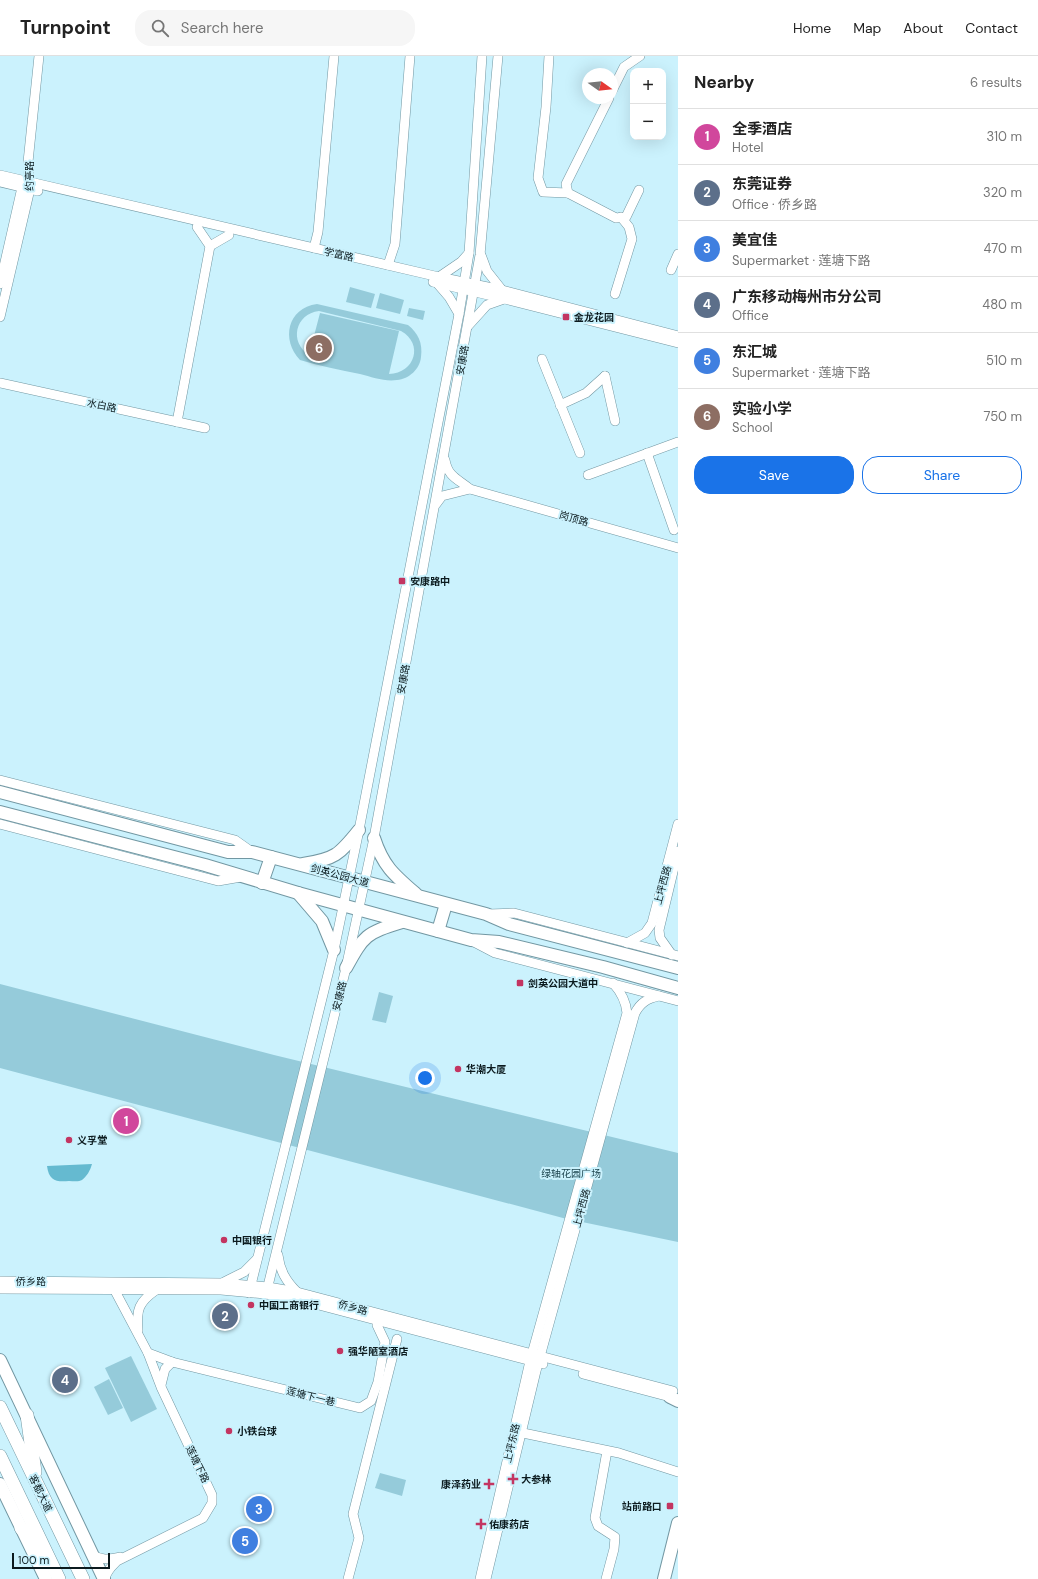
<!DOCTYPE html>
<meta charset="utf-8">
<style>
:root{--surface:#fff;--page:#f6f6f6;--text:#222;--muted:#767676;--line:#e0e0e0;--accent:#1a73e8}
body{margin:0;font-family:"DM Sans","Noto Sans SC",sans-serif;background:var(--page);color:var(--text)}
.controls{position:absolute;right:12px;top:12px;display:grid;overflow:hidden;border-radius:8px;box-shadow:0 4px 16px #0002}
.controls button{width:36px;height:36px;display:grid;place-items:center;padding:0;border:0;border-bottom:1px solid var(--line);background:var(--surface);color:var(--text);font:20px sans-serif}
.compass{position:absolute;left:582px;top:12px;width:36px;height:36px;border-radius:50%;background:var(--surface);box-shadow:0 4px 16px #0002;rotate:105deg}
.scale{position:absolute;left:12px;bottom:10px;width:98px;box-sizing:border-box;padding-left:4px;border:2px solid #0b1a1e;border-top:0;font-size:11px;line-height:14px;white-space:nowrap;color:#0b1a1e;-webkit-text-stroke:3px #cbf2fd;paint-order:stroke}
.you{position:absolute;left:425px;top:1022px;width:14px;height:14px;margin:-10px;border:3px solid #fff;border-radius:50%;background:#1a73e8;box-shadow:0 0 0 6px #1a73e833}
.badge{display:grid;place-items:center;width:26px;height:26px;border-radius:50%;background:var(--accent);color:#fff;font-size:13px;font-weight:700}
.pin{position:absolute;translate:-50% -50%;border:2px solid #fff;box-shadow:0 1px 4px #0006}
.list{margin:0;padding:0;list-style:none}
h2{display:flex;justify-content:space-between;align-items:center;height:52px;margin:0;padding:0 16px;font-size:17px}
h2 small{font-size:13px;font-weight:400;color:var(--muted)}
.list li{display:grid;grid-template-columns:26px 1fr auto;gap:12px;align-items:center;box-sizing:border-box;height:56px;padding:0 16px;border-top:1px solid var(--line)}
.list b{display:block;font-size:15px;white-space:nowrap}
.list p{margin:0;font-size:13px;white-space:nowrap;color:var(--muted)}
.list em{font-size:13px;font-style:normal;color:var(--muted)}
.actions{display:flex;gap:8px;padding:12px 16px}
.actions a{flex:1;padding:9px 0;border:1px solid var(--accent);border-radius:16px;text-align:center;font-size:14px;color:var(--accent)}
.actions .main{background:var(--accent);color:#fff}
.icon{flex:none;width:22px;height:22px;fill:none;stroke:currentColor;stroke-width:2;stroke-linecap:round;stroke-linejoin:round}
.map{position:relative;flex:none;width:678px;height:1523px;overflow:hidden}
header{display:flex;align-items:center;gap:24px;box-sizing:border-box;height:56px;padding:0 20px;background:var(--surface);border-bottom:1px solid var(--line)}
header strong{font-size:19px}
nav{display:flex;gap:22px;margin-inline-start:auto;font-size:14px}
.search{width:280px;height:36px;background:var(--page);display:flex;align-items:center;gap:10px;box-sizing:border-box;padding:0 14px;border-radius:16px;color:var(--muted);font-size:15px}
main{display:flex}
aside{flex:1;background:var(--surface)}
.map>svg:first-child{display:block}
</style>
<header>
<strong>Turnpoint</strong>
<div class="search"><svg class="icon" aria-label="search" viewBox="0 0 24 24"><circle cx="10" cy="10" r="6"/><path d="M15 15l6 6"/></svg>Search here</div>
<nav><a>Home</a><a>Map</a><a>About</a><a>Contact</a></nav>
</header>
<main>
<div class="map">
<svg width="678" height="1523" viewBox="0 0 678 1523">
<rect width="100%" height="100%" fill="#cbf2fd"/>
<g fill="#95cbda" fill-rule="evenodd">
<polygon points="350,231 375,238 371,252 346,246"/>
<polygon points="380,237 404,244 400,258 376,252"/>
<path d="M317,248L408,269C418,277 423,287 421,301C420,313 409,323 397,324C385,326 372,321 360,318C340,314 320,310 300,304C281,284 287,252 317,248ZM319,255L401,275C424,288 415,317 389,318L399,275L320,257L309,299C289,286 295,258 319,255Z"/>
<polygon points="409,252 425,255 423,264 407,260"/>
<polygon points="0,928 274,999 678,1097 678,1186 563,1162 0,1012"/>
<polygon points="379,936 393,940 386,967 372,964"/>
<polygon points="131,1300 157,1353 131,1366 105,1312"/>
<polygon points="109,1323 123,1352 108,1359 94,1331"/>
<polygon points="380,1417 406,1424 402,1440 375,1432"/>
</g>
<path fill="#65bad0" d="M92,1108C90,1115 87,1120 82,1124C79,1126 73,1125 69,1125C56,1126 49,1125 47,1110Z"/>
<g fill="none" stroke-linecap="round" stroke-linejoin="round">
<defs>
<g id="minor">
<polyline points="549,0 546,51 538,122 543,136 568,137"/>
<polyline points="612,35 624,11 640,0"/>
<polyline points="609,42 566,128 568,137 616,162 626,161 639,134"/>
<polyline points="0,119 439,221 502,234 678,280"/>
<polyline points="0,126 38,135"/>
<polyline points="210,190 229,179"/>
<polyline points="314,192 318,176 334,0"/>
<polyline points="481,199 487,215 502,234"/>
<polyline points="388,209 395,188 410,0"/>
<polyline points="671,214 678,198"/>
<polyline points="439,221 461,206 469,197"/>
<polyline points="433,226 505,243 678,287"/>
<polyline points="437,227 449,241 459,258"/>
<polyline points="0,228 23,127"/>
<polyline points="615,238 632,183 629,171 621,161"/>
<polyline points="0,261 30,133 28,106 39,0"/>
<polyline points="468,270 487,249 504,243"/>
<polyline points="542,303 580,397"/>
<polyline points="605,320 615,365"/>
<polyline points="0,327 205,372"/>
<polyline points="560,349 586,337 605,320"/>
<polyline points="177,366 210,190 197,171"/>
<polyline points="647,397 674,474"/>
<path d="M445,404C448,421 458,423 470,433L678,492"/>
<polyline points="588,419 678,386"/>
<polyline points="436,448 442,440 470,433"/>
<polyline points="0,724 235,784 252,796"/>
<polyline points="0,768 218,825 241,821"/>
<polyline points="489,858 514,857 678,900"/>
<polyline points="474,886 495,897 678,945"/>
<polyline points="627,887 645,877 652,867 678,768"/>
<polyline points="672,899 660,882 659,874 678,795"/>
<path d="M278,1199C280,1215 286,1225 297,1236"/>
<polyline points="0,1225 222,1227 268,1231 297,1236 673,1335"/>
<polyline points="224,1226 244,1216 257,1203"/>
<polyline points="0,1233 221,1234 266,1238 296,1243 543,1308"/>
<polyline points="249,1237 334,894 359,774 459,258 469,197 482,0"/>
<polyline points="266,1238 346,912 374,782 480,199 498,0"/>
<path d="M138,1275C136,1253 139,1246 156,1234"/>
<polyline points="148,1297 172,1306 360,1352 371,1345 378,1326 385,1286 377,1269"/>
<polyline points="583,1318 670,1341"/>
<polyline points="161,1329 165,1313 172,1306"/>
<polyline points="523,1377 619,1397 678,1416"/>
<path d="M91,1498C101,1504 108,1504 120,1501"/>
<path d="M105,1523C106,1515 112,1510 117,1505L203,1462L212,1447V1439L161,1331L148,1297L114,1233"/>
<polyline points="348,1523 359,1482 353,1458 397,1283"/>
<path d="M480,1523L530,1305L627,957C626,945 621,936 613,927"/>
<path d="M486,1523L536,1315L635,957C641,946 647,943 659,940"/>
<polyline points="606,1523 614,1493 615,1481 598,1470 595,1462 607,1395"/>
</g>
<g id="major">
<polyline points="0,736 228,796 252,796 486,858 509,868 678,912"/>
<polyline points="0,756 205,809 298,837 471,884 499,886 603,911 678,932"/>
<path d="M374,782C383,810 394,819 416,838"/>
<path d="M303,808C335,803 339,799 359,774"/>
<polyline points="262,827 271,801"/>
<polyline points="298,837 322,865 334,894"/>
<polyline points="438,875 446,848"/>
<path d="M346,912C364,879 366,877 402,866"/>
<polyline points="0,1304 104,1523"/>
<polyline points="670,1341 678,1345"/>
<polyline points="0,1428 46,1523"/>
<polyline points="664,1523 678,1467"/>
</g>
<g id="highway">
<polyline points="0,1351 83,1523"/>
<polyline points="27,1359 35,1416"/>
<polyline points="0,1400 59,1523"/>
<polyline points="21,1472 40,1494"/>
</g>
</defs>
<use href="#minor" stroke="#7297a2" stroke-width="10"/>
<use href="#major" stroke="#7297a2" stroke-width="14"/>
<use href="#highway" stroke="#7297a2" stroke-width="14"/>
<use href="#minor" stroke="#fff" stroke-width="9"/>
<use href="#major" stroke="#fff" stroke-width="12"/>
<use href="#highway" stroke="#fff" stroke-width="13"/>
</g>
<g fill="#c33561" stroke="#cbf2fd" stroke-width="1.5">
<rect x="562" y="257" width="8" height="8" rx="2"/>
<rect x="398" y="521" width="8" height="8" rx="2"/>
<rect x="516" y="923" width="8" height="8" rx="2"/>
<circle cx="458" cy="1013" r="4"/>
<circle cx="69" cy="1084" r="4"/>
<circle cx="224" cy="1184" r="4"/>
<circle cx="251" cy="1249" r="4"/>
<circle cx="340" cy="1295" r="4"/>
<circle cx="229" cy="1375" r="4"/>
<path d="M511 1417h4v4h4v4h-4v4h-4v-4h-4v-4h4z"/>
<path d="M487 1422h4v4h4v4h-4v4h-4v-4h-4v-4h4z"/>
<rect x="666" y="1446" width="8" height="8" rx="2"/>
<path d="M479 1462h4v4h4v4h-4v4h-4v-4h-4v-4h4z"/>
</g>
<g text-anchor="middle" stroke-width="4" stroke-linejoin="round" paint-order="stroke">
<g font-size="10" fill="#0b1a1e" stroke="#cbf2fd">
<text transform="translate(29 120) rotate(-90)" y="4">约亭路</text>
<text transform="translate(339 198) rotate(13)" y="4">学富路</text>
<text transform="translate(462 304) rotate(-80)" y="4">安康路</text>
<text transform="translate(102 349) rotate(12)" y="4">水白路</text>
<text transform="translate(574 462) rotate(16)" y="4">岗顶路</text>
<text transform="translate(403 623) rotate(-80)" y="4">安康路</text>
<text transform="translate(340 819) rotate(15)" y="4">剑英公园大道</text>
<text transform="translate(662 829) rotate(-75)" y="4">上坪西路</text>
<text transform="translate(339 940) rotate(-76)" y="4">安康路</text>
<text transform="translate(581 1152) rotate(-75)" y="4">上坪西路</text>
<text x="31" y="1229">侨乡路</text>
<text transform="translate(353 1251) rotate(15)" y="4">侨乡路</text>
<text transform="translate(311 1340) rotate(14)" y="4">莲塘下一巷</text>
<text transform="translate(511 1387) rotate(-77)" y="4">上坪东路</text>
<text transform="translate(198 1408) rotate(64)" y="4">莲塘下路</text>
<text transform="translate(41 1437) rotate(64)" y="4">客都大道</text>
</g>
<g font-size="10" font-weight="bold" fill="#0b1a1e" stroke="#cbf2fd" text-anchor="start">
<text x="574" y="265">金龙花园</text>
<text x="410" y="529">安康路中</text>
<text x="528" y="931">剑英公园大道中</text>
<text x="466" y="1017">华潮大厦</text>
<text x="77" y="1088">义孚堂</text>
<text x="232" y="1188">中国银行</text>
<text x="259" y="1253">中国工商银行</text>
<text x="348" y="1299">强华陋室酒店</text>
<text x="237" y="1379">小铁台球</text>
<text x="521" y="1427">大参林</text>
<text x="481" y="1432" text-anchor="end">康泽药业</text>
<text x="662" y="1454" text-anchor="end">站前路口</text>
<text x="489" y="1472">佑康药店</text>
</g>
<g font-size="10" fill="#1d454f" stroke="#cbf2fd">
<text x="571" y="1121">绿轴花园广场</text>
</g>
</g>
</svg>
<div class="controls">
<button>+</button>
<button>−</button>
</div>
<svg class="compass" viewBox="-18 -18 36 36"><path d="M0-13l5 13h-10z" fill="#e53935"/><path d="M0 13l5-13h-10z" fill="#767676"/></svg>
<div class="scale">100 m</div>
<div class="you"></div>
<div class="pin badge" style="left:126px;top:1065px;background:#d1479c">1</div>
<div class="pin badge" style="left:225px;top:1260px;background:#5c6f8a">2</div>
<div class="pin badge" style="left:259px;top:1453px;background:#3f7fe0">3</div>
<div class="pin badge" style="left:65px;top:1324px;background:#5c6f8a">4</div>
<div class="pin badge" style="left:245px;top:1485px;background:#3f7fe0">5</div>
<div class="pin badge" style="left:319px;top:292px;background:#8d6e63">6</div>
</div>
<aside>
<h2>Nearby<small>6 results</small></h2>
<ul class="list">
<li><span class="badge" style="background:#d1479c">1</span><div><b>全季酒店</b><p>Hotel</p></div><em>310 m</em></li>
<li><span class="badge" style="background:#5c6f8a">2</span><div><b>东莞证券</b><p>Office · 侨乡路</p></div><em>320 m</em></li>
<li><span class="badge" style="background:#3f7fe0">3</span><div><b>美宜佳</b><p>Supermarket · 莲塘下路</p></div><em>470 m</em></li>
<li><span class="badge" style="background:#5c6f8a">4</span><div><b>广东移动梅州市分公司</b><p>Office</p></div><em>480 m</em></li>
<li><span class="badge" style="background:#3f7fe0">5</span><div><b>东汇城</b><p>Supermarket · 莲塘下路</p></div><em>510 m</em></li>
<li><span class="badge" style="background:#8d6e63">6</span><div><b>实验小学</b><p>School</p></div><em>750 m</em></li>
</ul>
<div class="actions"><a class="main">Save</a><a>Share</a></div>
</aside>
</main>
